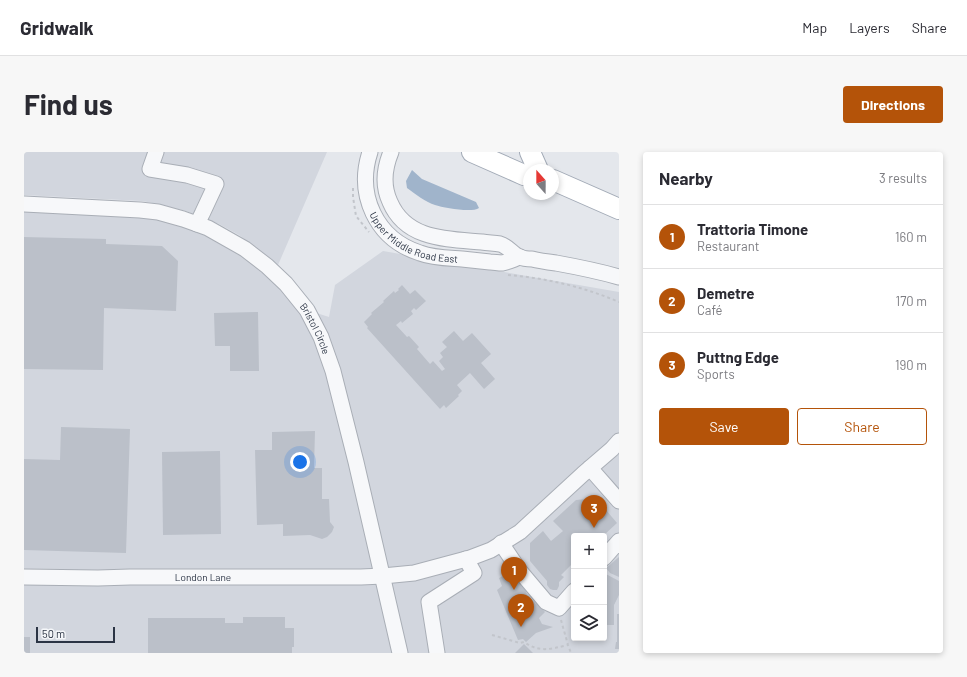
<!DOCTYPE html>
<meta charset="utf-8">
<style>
:root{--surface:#fff;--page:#f7f7f7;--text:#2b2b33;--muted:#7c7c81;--line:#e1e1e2;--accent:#b45309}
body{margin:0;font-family:Barlow,sans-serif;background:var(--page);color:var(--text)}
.controls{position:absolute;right:12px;bottom:12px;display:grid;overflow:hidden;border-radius:4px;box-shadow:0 2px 6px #0003}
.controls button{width:36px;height:36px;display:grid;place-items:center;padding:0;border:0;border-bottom:1px solid var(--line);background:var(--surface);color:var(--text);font:20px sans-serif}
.compass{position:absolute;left:499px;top:12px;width:36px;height:36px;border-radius:50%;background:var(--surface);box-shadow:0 2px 6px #0003;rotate:339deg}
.scale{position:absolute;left:12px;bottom:10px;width:79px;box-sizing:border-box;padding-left:4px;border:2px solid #2b3444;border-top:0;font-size:11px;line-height:14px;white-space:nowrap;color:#2b3444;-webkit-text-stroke:3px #f4f6f9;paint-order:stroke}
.you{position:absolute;left:276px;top:310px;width:14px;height:14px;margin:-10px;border:3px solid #fff;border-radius:50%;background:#1a73e8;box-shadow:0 0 0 6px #1a73e833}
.badge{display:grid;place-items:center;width:26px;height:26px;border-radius:50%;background:var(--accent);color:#fff;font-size:13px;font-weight:700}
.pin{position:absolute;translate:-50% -33px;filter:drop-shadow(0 1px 2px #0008)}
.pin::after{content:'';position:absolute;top:21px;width:14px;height:12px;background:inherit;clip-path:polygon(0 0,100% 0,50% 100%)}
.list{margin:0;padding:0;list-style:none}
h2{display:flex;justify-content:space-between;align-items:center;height:52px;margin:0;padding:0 16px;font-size:17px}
h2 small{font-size:13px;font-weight:400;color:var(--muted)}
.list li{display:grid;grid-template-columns:26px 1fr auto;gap:12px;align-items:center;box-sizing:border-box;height:64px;padding:0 16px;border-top:1px solid var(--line)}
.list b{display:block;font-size:15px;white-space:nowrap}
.list p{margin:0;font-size:13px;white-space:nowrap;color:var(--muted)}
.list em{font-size:13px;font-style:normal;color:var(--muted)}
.actions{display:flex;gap:8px;padding:12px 16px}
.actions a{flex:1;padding:9px 0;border:1px solid var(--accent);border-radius:4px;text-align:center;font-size:14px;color:var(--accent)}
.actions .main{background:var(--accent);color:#fff}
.icon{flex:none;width:22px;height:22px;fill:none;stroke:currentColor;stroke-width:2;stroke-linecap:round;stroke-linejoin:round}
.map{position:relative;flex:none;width:595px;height:501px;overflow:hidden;border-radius:4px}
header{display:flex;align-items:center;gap:24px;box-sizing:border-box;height:56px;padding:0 20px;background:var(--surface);border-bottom:1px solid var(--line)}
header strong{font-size:19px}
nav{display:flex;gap:22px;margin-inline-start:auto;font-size:14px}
.intro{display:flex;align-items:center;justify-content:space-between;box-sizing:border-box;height:96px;padding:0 24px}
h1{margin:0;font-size:28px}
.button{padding:10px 18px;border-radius:4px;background:var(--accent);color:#fff;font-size:14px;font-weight:700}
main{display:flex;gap:24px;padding:0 24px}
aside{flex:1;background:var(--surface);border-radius:4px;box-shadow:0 2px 6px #0003}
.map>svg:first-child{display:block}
</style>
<header>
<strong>Gridwalk</strong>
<nav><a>Map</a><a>Layers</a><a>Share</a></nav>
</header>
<div class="intro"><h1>Find us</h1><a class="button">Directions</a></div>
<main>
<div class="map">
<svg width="595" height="501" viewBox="0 0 595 501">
<rect width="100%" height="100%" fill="#e4e7ec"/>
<g fill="#d2d6de" fill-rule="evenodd">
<polygon points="0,0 303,0 254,113 242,103 215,83 195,72 162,59 134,52 118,49 0,43"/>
<path d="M0,52L159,67L243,114L283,158L305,165L311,133L359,99L595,140V501H0ZM550,384H580V486H550Z"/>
</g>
<path fill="#a0b4cb" d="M388,18L398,27L452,50L455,56C448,61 420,56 411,53C402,50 391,42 383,36L382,29Z"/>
<g fill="#bbc0c9">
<polygon points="0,85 82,87 82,92 138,94 154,109 152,159 80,156 79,218 0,217"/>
<polygon points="378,133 386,142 391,138 402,149 392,158 390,156 387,159 389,162 378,171 377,169 372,173 383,185 385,184 395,195 393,197 406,212 409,209 418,219 421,217 415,209 419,205 416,201 423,195 418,190 430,179 439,189 448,181 467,202 457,211 471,227 460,237 446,221 433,233 438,239 434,243 435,244 422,256 420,253 416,257 343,176 344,175 340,170 348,162 347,161 360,150 359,149 370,139 371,141 375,138 374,137"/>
<polygon points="234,160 235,219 206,219 206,194 191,194 190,161"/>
<polygon points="37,275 106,277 102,401 0,398 0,307 36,308"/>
<polygon points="291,279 290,316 298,316 298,347 305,347 306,370 310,375 308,380 303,385 298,387 286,383 259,384 259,372 233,373 231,298 248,298 248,280"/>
<polygon points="196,299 197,382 139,383 138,300"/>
<polygon points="572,346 593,371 579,384 550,384 550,410 537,423 540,425 535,430 535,434 533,438 529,438 526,437 523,433 523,429 506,409 506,391 519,379 527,389 539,379 529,369 552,348"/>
<polygon points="595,405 595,425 586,421 582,416"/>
<polygon points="493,421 503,442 512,452 513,451 521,460 515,466 518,472 529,475 512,481 502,490 499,487 494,488 473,438 478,434 475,426 481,423 485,428"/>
<polygon points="580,421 595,429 595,443 590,453 590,473 580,473"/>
<polygon points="593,462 595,462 595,497 591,497 592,490 593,490"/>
<polygon points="219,465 261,465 261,476 270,476 270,495 268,495 268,501 124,501 124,466 201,466 201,471 219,471"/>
<rect x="0" y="485" width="6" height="16"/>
<polygon points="500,492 509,501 491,501"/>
</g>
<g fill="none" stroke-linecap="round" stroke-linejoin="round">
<defs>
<g id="minor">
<polyline points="132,0 126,17 163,23 192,32 178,62 173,72"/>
<path id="s1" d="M346,0C332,43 352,87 396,101C409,106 424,106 438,107C447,108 457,109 466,110C470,110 474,111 478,111C484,110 490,107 496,105"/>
<path d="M367,0C360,17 358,33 366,50C382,88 423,87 458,90C464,91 470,91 476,92C484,94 489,103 496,105C500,107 505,107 508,107C516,109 524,110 532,111C554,115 574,119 595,125"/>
<path id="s2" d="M0,52L116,58L134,60L159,67L173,72L184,76L221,97L243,114L262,132L283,158L297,185L309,219L332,310L376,501"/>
<polyline points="566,316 595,349"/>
<polyline points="477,391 495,418 522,450 535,456 550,439"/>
<polyline points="580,406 595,389"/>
<path id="s3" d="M0,425L74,426L106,425H337L359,424L390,421L446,406L467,398L496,380L559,322L588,297L595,289"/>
<polyline points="413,501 405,450 450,421 442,407"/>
</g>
<g id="major">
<polyline points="448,0 500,23 505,23"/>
<polyline points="506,0 514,18"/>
<polyline points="529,28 595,57"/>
</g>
</defs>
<use href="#minor" stroke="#a9aeb6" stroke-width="17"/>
<use href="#major" stroke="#a3abb7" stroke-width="22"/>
<g stroke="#c2c5cb" stroke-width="2" stroke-dasharray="3 3" stroke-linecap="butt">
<polyline points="329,36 329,45 332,64 345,80"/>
<path d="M484,123C522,126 560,135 595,150"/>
<polyline points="537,468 544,493 547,501"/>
<path d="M468,483L496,491L500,490C516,501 526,497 544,493"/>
</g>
<use href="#minor" stroke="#f7f8fa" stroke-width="15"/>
<use href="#major" stroke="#fff" stroke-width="20"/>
</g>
<g text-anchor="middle" stroke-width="3.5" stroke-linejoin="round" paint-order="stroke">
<g font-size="10" fill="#2b3444" stroke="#f4f6f9">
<text dy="4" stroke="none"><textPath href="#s1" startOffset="113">Upper Middle Road East</textPath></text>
<text dy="4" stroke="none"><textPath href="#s2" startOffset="337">Bristol Circle</textPath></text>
<text dy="4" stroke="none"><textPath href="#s3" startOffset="179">London Lane</textPath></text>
</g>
</g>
</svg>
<div class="controls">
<button>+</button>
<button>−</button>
<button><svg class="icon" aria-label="layers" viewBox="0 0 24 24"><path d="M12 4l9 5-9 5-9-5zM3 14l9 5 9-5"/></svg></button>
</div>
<svg class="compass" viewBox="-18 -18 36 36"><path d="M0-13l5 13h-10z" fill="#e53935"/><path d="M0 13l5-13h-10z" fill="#7c7c81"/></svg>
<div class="scale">50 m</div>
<div class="you"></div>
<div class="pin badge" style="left:490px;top:438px">1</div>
<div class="pin badge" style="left:497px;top:475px">2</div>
<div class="pin badge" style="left:570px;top:376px">3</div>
</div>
<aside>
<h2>Nearby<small>3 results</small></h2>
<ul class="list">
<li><span class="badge">1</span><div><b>Trattoria Timone</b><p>Restaurant</p></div><em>160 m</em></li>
<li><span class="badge">2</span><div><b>Demetre</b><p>Café</p></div><em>170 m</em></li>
<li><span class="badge">3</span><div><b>Puttng Edge</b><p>Sports</p></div><em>190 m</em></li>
</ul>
<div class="actions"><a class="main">Save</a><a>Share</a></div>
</aside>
</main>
